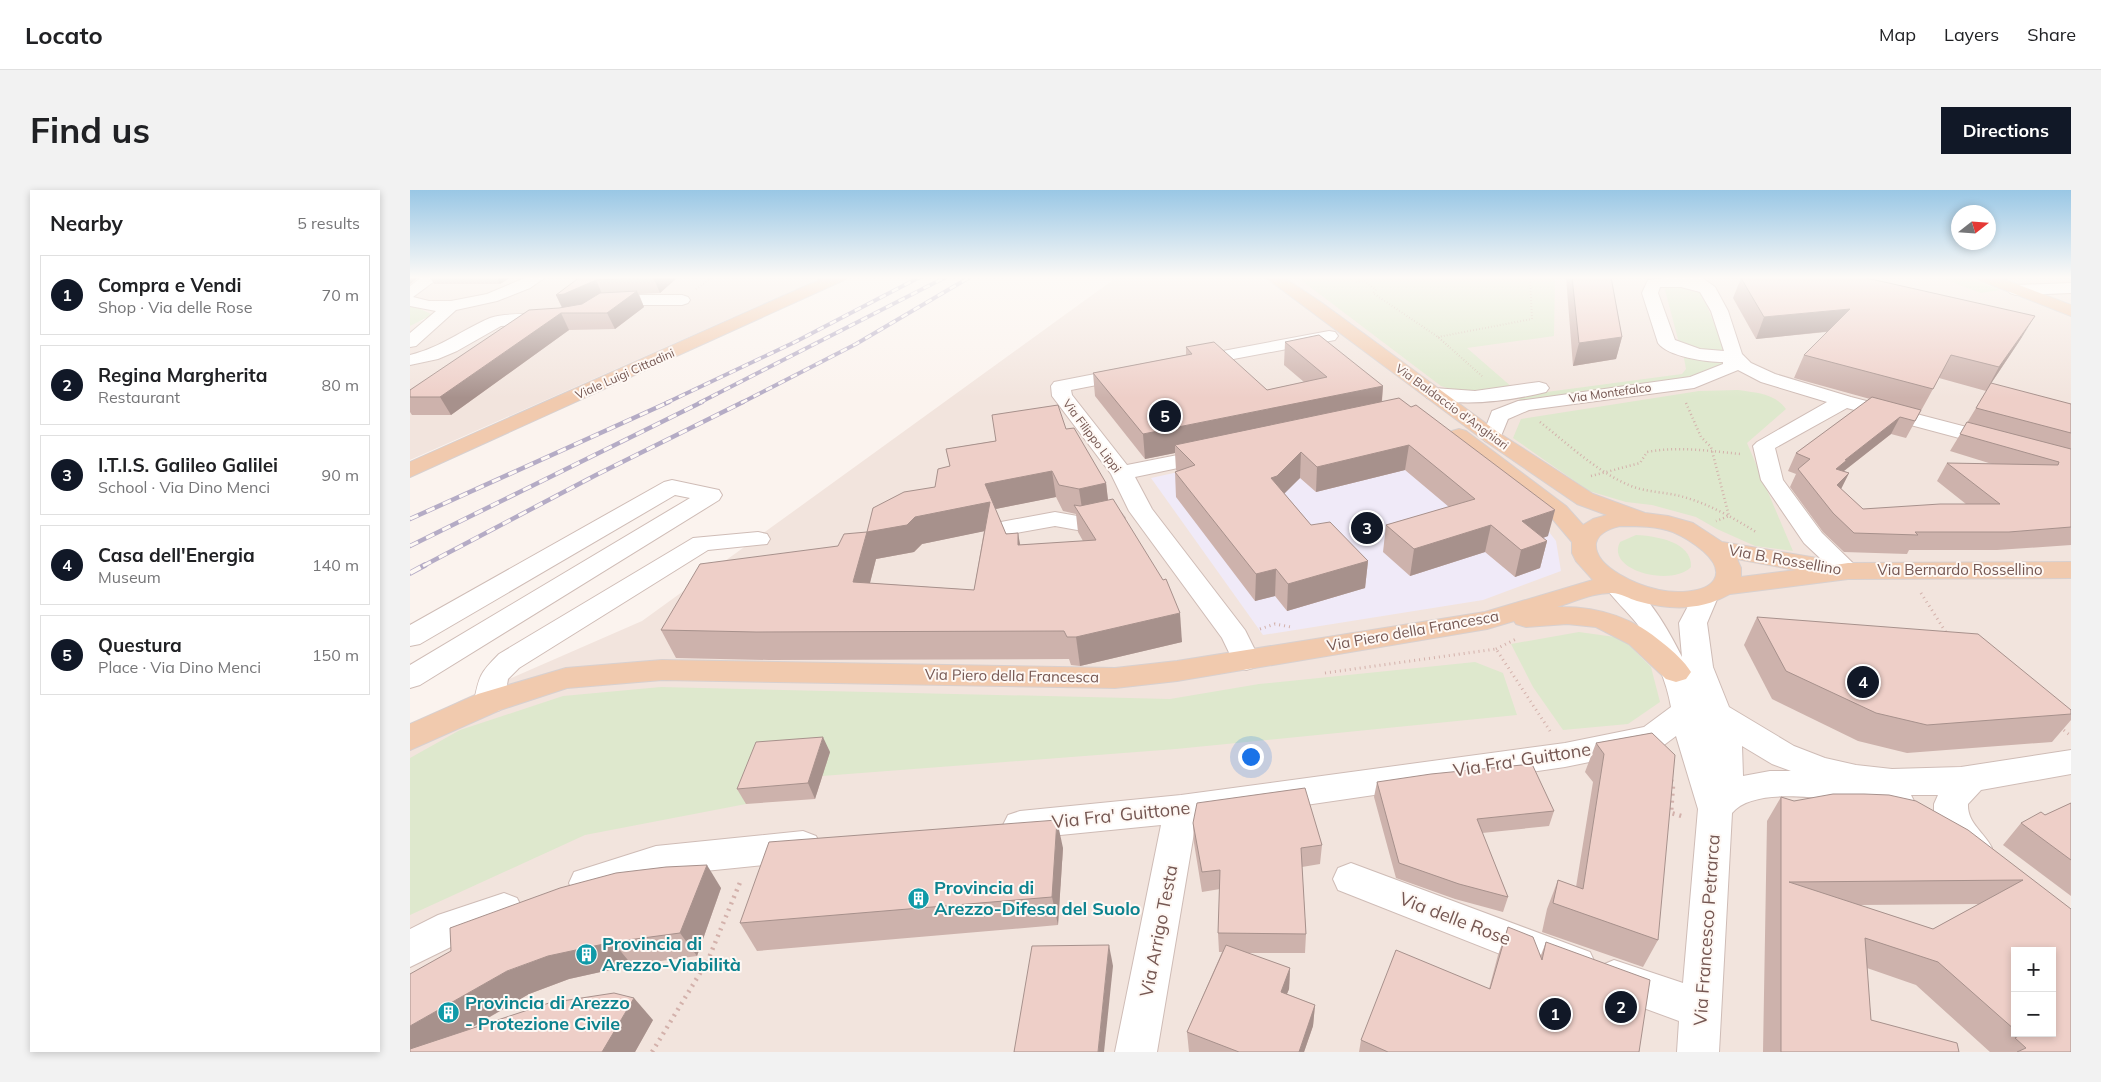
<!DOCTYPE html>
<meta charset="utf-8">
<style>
:root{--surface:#fff;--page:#f2f2f2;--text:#202124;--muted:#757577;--line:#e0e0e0;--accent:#111827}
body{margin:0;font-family:Mulish,sans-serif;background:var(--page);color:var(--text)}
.controls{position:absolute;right:15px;bottom:15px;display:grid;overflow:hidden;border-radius:0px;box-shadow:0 2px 8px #0003}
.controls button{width:45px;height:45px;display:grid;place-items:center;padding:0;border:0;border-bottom:1px solid var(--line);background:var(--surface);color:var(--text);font:25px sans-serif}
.compass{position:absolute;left:1541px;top:15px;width:45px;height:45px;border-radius:50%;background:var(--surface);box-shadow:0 2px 8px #0003;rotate:73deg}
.you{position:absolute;left:840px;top:566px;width:18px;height:18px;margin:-12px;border:4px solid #fff;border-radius:50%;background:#1a73e8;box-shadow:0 0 0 8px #1a73e833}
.badge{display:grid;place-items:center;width:32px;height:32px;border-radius:50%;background:var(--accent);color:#fff;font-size:16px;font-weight:700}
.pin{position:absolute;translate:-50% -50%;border:2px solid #fff;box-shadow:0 1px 5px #0006}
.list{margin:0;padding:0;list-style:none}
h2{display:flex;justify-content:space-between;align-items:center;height:65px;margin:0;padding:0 20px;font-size:21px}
h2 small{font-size:16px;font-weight:400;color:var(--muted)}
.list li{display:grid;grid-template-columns:32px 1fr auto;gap:15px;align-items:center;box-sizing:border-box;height:80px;margin:0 10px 10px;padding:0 10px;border:1px solid var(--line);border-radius:0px}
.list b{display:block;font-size:19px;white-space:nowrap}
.list p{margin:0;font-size:16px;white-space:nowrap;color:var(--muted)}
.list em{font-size:16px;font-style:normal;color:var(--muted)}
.map{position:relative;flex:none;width:1661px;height:862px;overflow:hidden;border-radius:0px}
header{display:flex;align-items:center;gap:30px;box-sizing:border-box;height:70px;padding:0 25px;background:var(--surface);border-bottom:1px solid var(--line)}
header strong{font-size:24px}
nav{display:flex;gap:28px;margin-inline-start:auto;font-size:18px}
.intro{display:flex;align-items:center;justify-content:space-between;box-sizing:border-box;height:120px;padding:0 30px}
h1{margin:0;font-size:35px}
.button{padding:12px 22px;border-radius:0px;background:var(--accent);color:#fff;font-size:18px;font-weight:700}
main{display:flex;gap:30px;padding:0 30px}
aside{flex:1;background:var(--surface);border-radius:0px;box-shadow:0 2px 8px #0003}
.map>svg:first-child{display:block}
</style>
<header>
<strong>Locato</strong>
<nav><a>Map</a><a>Layers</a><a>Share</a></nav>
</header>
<div class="intro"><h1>Find us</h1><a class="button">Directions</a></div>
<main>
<aside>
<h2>Nearby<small>5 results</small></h2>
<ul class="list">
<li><span class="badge">1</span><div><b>Compra e Vendi</b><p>Shop · Via delle Rose</p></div><em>70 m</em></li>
<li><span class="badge">2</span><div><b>Regina Margherita</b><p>Restaurant</p></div><em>80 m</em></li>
<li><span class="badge">3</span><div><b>I.T.I.S. Galileo Galilei</b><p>School · Via Dino Menci</p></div><em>90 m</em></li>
<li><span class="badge">4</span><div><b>Casa dell'Energia</b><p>Museum</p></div><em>140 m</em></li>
<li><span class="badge">5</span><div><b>Questura</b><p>Place · Via Dino Menci</p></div><em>150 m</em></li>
</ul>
</aside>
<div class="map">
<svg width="1661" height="862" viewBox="0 0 1661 862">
<rect width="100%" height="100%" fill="#fbf3ee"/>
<g fill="#f2e4dd" fill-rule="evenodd">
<polygon points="0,87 414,87 0,270 0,136 4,133 18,129 0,114"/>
<path d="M707,87H1661V862H0V537L51,510L232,431ZM1605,761H1642V843H1605Z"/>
</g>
<polygon fill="#f0eaf8" points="1007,229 1126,325 1146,351 1151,381 1073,410 853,445 741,288"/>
<g fill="#dee8cd">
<polygon points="887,87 1145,87 1144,146 1057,158 1103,198 1060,205 1031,196"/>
<polygon points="1529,87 1557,87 1590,100 1571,103"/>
<polygon points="1263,94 1291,102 1315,159 1312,163 1297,164 1269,153 1254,96"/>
<polygon points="0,114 21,124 22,125 0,136"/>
<path d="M1273,163L1316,169C1308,181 1290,185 1276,187L1111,211L1106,206L1272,184L1276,179Z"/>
<path d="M1328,200C1347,203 1364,203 1376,219L1337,253L1383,361L1345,356L1307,339L1286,327L1242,315L1216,312L1179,301L1103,248L1111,229L1289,201Z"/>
<path d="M1226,345C1245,346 1282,351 1281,377C1262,397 1195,381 1210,352Z"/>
<polygon points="1169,442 1212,448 1241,477 1250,512 1218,534 1153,540 1123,497 1101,454"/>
<polygon points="1065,472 1093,483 1107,525 766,559 412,586 354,567 336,614 175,645 0,725 0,568 50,540 153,506 251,497 760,509 849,494"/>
</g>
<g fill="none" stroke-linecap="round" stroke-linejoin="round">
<defs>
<g id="minor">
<polygon points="12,87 30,87 3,107 19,111 41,111 77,104 117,87 136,87 120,98 87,111 46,120 6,156 0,157 0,143 26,121 0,116 0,96"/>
<path d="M1264,87H1291L1305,97L1318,121L1332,164L1341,173L1365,184L1441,207L1661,264V278L1437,218L1365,258L1373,290L1412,343L1451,381L1447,386L1438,389L1429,386L1394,353L1351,290L1343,256L1347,252L1417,212L1351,192L1328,180L1284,198L1119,220L1098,229L1089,251L1082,253L1075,251L1072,247L1082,221L1108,211L1280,187L1313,174V172C1297,172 1258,167 1248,153L1232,103L1238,90ZM1250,97H1271L1290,102L1301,121L1314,161L1290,159L1265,150L1248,103Z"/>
<polygon points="1661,93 1661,103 1606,105 1600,103 1598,100 1600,97 1606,95"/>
<polygon points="220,105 272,105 278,107 280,110 278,113 272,115 220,115 193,118 187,116 185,113 187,110"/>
<path d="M142,124L148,125L150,129L148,133L91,136L47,161L28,169L0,175V165C32,157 52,140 80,128C95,122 126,125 142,124Z"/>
<polygon points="919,141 925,142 928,146 925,150 781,177 775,176 772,172 775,168 781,167"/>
<polygon points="721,177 728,179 730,183 728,187 661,200 662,205 717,275 803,258 811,259 814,264 811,269 725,287 742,319 835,440 850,470 846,477 836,480 826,477 812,448 719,321 701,284 642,206 641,196 644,192"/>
<path d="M1129,192L1136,194L1139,198L1136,202C1099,211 1054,217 1017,208L1014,204L1017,200L1024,198L1065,201Z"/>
<polygon points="262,290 309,300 312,305 309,310 10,495 0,498 0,475 280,308 265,305 10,454 0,456 0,435 254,292"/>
<polygon points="703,321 711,323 715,328 711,333 673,341 645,336 600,344 591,342 588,337 591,332 645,322 673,327"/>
<path d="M348,342L357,344L360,349L357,354L298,360L109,478L98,489L94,512L90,520L79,523L68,520L64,512C69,486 70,483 89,464L283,348Z"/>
<path d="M1206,386C1233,393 1260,443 1272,467L1269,433L1286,401L1295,399L1304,401L1308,407L1297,433L1303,477L1319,517L1384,556L1415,568L1446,575L1482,579L1551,577L1661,560V584L1571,600L1558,614C1557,633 1574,642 1582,658L1577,669L1564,673L1551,669L1536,651L1524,628V614L1528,605H1501L1506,615L1501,625C1481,631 1476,622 1457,617C1425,609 1345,595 1322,623L1309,862H1267L1269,831L1190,802L1184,789L1190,776L1204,770L1273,793L1288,619L1266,546L1254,555L1243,559L1155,577L786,631L747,862H705L751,635L610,649L598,645L593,635L598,625L610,621L771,605L1155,553L1234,537L1261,517C1257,492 1242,456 1228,435C1217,421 1203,409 1193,394L1197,388ZM1332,556L1362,574L1381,581H1360L1333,586Z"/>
<polygon points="393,641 406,646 411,656 406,666 393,671 246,686 177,709 164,704 159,693 164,682 246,656"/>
<polygon points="941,673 1180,762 1186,775 1180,788 1166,794 928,700 923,689 928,678"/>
<polygon points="94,703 107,708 113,720 107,732 53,751 0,777 0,739 28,725"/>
</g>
<g id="major">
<polygon points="416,87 437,87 434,90 0,287 0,272"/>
<path d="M855,87H873L912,113L1089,243L1183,304L1235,323L1258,326L1283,333L1312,352L1407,368L1416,371L1419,376L1438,373L1661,372V388L1438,389L1320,404C1290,421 1260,420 1227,411C1220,409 1210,403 1202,403C1184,402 1164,412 1147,417C1188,416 1223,427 1254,454C1264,462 1274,471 1281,482L1276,489L1266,492L1256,489L1219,454L1186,437L1157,434L1116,437L1106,434L1104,431L1077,439L767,491L705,498L252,490L157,498L90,520L0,560V534L68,504L156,478L252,470L705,478L767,471L1075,422L1183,390L1166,371L1162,363V352L1140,326L1042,249L1039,245L1042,241L1049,239L1056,241L1156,316L1173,335L1183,329L1197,325L1167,314L1075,251ZM1210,336C1228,336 1247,336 1263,342C1277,348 1316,371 1304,390C1295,404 1263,403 1249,400C1230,396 1183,378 1186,353C1188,343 1201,338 1210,336ZM1327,369L1386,380L1331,387V378Z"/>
<polygon points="1566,87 1588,87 1661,115 1661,126 1569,90"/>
</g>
</defs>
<use href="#minor" stroke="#cfbcb6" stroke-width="2"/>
<use href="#major" stroke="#d8d0cf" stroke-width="2"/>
<g stroke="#d3b1ab" stroke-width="2" stroke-dasharray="0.5 2.5" stroke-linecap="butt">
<polyline points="954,91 966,100 963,103 1028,147 1072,186"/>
<polyline points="946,92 954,91 957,87"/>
<polyline points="286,99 303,87"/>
<polyline points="1028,147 1122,129 1120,87"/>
</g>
<g stroke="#d3b1ab" stroke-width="2.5" stroke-dasharray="1 3" stroke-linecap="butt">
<polyline points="1276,213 1291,247 1301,257 1319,326 1306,331"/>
<path d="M1130,232C1158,254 1187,282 1221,296C1236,302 1254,302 1270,306C1297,313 1322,327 1346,342"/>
<path d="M1181,286L1230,273L1237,262C1269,256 1299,261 1331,264"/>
</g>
<g stroke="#d3b1ab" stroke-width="3" stroke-dasharray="1 4" stroke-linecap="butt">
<polyline points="1511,403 1537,444"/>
<polyline points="850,439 865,434 881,437"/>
<polyline points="1086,459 1106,449"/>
<polyline points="915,483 1086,459 1140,541"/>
<polyline points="1650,537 1661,546"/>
</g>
<g stroke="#d3b1ab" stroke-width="4.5" stroke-dasharray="2 5" stroke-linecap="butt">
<polyline points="1261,590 1263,596 1261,623 1275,627"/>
<polyline points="242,862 298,770 331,690"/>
</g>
<use href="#minor" fill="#fff" fill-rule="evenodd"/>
<use href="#major" fill="#f1caae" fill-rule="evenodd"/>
<defs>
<g id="rail-far2">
<polyline points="256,213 385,152 510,87"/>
<polyline points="289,213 536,87"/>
<polyline points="331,213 446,154 560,87"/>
</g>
<g id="rail-far1">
<polyline points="0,329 259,212"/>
<polyline points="0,356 292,212"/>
<polyline points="13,376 186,285 333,212"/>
</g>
<polyline id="rail" points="0,383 15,375"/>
</defs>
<use href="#rail-far2" stroke="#b4abc5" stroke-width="4"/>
<use href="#rail-far1" stroke="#b4abc5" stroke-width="4.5"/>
<use href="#rail" stroke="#b4abc5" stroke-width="5.5"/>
<use href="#rail-far2" stroke="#fef8f4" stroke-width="2.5" stroke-dasharray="7" stroke-linecap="butt"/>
<use href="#rail-far1" stroke="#fef8f4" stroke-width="3" stroke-dasharray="9" stroke-linecap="butt"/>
<use href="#rail" stroke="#fef8f4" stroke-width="4" stroke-dasharray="12" stroke-linecap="butt"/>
</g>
<g fill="#cdb2ac" fill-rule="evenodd">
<polygon points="20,87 101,87 90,94 24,94"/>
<polygon points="170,87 268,87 250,103 229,104 234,117 205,139 159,140 41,225 2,225 0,222 0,200 152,118 146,105"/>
<polygon points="1156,87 1201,87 1212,147 1206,169 1163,176"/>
<polygon points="1331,88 1612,147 1576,201 1529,188 1496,248 1481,244 1434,281 1439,283 1431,299 1453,319 1556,314 1527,291 1537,273 1582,274 1540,261 1566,218 1661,214 1661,355 1587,360 1499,360 1497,364 1434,362 1413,342 1380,297 1386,284 1378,281 1386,263 1460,209 1384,188 1394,165 1417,142 1346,149 1323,108"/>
<polygon points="875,152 973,196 972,212 1138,346 1133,348 1137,351 1130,378 1105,387 1075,362 1000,386 973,362 976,335 1039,317 995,280 906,302 890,288 874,303 901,335 958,371 955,398 877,421 865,406 845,411 766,307 765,282 767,281 766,280 765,263 735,269 685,206 683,183 776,165 776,157 857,200 894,192 874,175"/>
<path d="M656,239L696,293L698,310L772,452L670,476L661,475L659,469L359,470L266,468L251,440L457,342L525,297L540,276L536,259ZM646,307L653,321L666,324L668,342L673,351L610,355L596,344L585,319ZM574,341L564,400L460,393L466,369L504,362L512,354Z"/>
<polygon points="1347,427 1661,520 1661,530 1642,552 1497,563 1448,551 1362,509 1334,455"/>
<polygon points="1242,543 1248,750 1233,777 1132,742 1137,719 1148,690 1166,697 1183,592 1175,582 1186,553"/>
<polygon points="420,562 405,609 336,614 327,599"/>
<polygon points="967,592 1144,621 1139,636 1072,643 1098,707 1093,722 1045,709 986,688 964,607"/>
<path d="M1479,605L1661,719V862H1580L1506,795L1457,778L1461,830L1549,862H1353L1357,631L1371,607L1384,611ZM1569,714L1523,739L1449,715ZM1605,761L1642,843H1605Z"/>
<polygon points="1661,613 1661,706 1593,655 1611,633 1635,625"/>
<polygon points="783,633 912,655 910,674 892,677 896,744 895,763 837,763 880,778 879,799 877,804 905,815 903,836 894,862 779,862 777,842 812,762 809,762 808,743 810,699 792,702 784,653"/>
<polygon points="653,658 648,735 347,761 330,733"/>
<polygon points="256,677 311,698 287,766 222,775 159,789 119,804 58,840 243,830 225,862 0,862"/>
<polygon points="1098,737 1131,765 1136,752 1229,862 949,862 951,850 1079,799 1088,765"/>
</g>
<g fill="#a7918c">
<polygon points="0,87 9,87 0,94"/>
<polygon points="87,87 101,87 90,94"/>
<polygon points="243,87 268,87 250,103"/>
<polygon points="186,90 193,106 154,121 146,105"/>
<polygon points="227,101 234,117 205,139 197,123"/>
<polygon points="1440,119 1431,140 1346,149 1354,127"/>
<polygon points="151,123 159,140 41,225 30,207"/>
<polygon points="1625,126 1612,147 1576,201 1589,177"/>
<polygon points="1212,147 1206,169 1163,176 1169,153"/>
<polygon points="973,196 971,219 765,255 765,263 735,269 733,244"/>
<polygon points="1490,227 1481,244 1430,284 1426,279 1435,270"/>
<polygon points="999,255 995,280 906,302 907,277"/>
<polygon points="891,262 890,288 866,312 861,288"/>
<polygon points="642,281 646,307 581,320 585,339 512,354 504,362 466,369 453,420 443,392 457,342 505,327 575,294"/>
<polygon points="1439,283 1430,301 1427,295"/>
<polygon points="696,293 699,319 673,325 669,299"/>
<polygon points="1145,320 1138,346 1108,357 1112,331"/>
<polygon points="1081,335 1075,362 1000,386 1004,359"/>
<polygon points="608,343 613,370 608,355"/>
<polygon points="1137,351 1130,378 1105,387 1111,360"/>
<polygon points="958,371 955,398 877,421 878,394"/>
<polygon points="866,379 865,406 845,411 846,384"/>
<polygon points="770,423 772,452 670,476 666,447"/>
<polygon points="413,547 420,562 405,609 398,593"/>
<polygon points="647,630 653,658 648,735 642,707"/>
<polygon points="297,675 311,698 287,766 270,743"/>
<polygon points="203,752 222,775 159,789 119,804 19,862 0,862 0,836 97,781 138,766"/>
<polygon points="699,755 703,776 694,862 688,862"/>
<polygon points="880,778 879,799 869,823 871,802"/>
<polygon points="224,808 243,830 225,862 192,862"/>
<polygon points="905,815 903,836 894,862 889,862"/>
</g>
<g fill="#eecfc8" stroke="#a7918c" fill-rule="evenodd">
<polygon points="170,87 244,87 186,90 154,104 146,105"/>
<polygon points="1162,87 1201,87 1212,147 1169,153"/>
<polygon points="1336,87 1452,87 1625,126 1589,177 1541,165 1523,199 1394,165 1440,119 1354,127 1331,88"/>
<polygon points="227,101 197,123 151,123 30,207 0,207 0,200 119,120 149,118 172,114 190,103"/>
<polygon points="909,145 973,196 733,244 683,183 782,164 776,157 804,152 857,200 917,187 875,152"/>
<polygon points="1581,193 1661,214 1661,243 1566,218"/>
<polygon points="1462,207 1511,220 1505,231 1490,227 1435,270 1437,270 1426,279 1439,283 1427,295 1453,319 1530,314 1590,314 1537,273 1648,275 1649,272 1550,244 1557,232 1661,259 1661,337 1599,342 1505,342 1508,345 1444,343 1423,323 1388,279 1400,269 1386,263"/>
<polygon points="989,208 1001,217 1006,215 1145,320 1112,331 1137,351 1111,360 1081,335 1004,359 976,335 1065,309 999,255 907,277 891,262 867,286 861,288 901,335 920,332 958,371 878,394 866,379 846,384 765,282 785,275 765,255"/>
<path d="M648,215L656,239L664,238L696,293L669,299L649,295L642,281L575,294L596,344L608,343V355L686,350L664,315L670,316L703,309L753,390L756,389L770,423L666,447H657L654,441L346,442L251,440L290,374L428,356L434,344L457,342L463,318L494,302L525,297L528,279L540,276L536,259L586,251L582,225ZM580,312L564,400L443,392L457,342L497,335L505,327Z"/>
<polygon points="1347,427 1568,444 1661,520 1661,524 1517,535 1466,523 1376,481"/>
<polygon points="1242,543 1265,565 1248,750 1143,713 1148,690 1173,699 1194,564 1186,553"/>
<polygon points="413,547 398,593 327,599 346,552"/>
<polygon points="1122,574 1144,621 1067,629 1098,707 1049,694 989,673 967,592 1021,584"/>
<polygon points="895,598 912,655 891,658 896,744 808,743 810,680 792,682 783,633 787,613"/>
<path d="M1423,604H1454L1479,605L1506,611L1558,640L1661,719V862H1607L1616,858L1605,848L1610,845L1608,843H1642V761H1605V840L1528,772L1455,748L1461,830L1547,853L1549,862H1371V607L1384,611ZM1613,690L1523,739L1379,692Z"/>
<polygon points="1661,613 1661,670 1611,633 1631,622 1635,625"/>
<polygon points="647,630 642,707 330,733 359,652"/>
<polygon points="297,675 270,743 203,752 138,766 97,781 0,836 0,784 41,761 40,738 150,698 206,683 256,677"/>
<polygon points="1098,737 1123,747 1132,770 1136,752 1240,790 1229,862 978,862 951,850 986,760 1080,799"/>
<polygon points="699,755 688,862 604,862 622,756"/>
<polygon points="816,755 880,778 871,802 905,815 889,862 829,862 777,842"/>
<polygon points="204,803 224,808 192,862 0,862 0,859 139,813"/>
</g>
<linearGradient id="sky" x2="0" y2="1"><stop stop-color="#99c7e5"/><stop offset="0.42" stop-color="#fdfaf7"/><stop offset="1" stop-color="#fdfaf7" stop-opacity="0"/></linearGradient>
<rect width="1661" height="208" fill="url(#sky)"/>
<defs>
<symbol id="building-disc" viewBox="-11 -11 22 22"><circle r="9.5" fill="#0f9aa8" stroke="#fef8f4"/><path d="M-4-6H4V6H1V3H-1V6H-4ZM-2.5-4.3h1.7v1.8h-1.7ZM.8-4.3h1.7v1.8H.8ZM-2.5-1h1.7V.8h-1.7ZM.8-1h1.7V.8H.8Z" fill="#fff"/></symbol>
</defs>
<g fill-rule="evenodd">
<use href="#building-disc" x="496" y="696" width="25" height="25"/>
<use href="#building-disc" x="164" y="752" width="25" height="25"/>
<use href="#building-disc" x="26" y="810" width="25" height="25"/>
</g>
<g text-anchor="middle" stroke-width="4" stroke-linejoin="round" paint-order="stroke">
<g font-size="12" fill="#755752" stroke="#fef8f4">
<text transform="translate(215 184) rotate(-24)" y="4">Viale Luigi Cittadini</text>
<text transform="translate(1200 203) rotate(-8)" y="4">Via Montefalco</text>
<text transform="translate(1042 217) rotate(36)" y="4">Via Baldaccio d'Anghiari</text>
<text transform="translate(682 246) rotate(53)" y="4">Via Filippo Lippi</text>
</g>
<g font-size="15" fill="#755752" stroke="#fef8f4">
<text transform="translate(1375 370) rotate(10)" y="5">Via B. Rossellino</text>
<text x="1550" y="385">Via Bernardo Rossellino</text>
<text transform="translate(1003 441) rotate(-10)" y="5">Via Piero della Francesca</text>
<text transform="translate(602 486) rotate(1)" y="5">Via Piero della Francesca</text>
</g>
<g font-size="18" fill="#755752" stroke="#fef8f4">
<text transform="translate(1112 570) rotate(-9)" y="6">Via Fra' Guittone</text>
<text transform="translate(711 625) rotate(-6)" y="6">Via Fra' Guittone</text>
<text transform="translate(1045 729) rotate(21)" y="6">Via delle Rose</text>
<text transform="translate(1297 740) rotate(-86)" y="6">Via Francesco Petrarca</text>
<text transform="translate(749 741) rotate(-79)" y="6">Via Arrigo Testa</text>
</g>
<g font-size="18" font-weight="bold" fill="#0d838f" stroke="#fef8f4" text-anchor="start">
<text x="524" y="704">Provincia di<tspan x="524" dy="21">Arezzo-Difesa del Suolo</tspan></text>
<text x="192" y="760">Provincia di<tspan x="192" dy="21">Arezzo-Viabilità</tspan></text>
<text x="55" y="819">Provincia di Arezzo<tspan x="55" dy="21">- Protezione Civile</tspan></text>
</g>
</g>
</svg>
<div class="controls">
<button>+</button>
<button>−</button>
</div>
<svg class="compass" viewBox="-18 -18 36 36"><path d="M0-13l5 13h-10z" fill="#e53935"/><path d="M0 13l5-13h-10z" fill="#757577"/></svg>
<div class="you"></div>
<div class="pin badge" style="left:1145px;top:824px">1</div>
<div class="pin badge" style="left:1211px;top:817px">2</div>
<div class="pin badge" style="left:957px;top:338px">3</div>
<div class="pin badge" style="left:1453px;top:492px">4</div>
<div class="pin badge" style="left:755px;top:226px">5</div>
</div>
</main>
